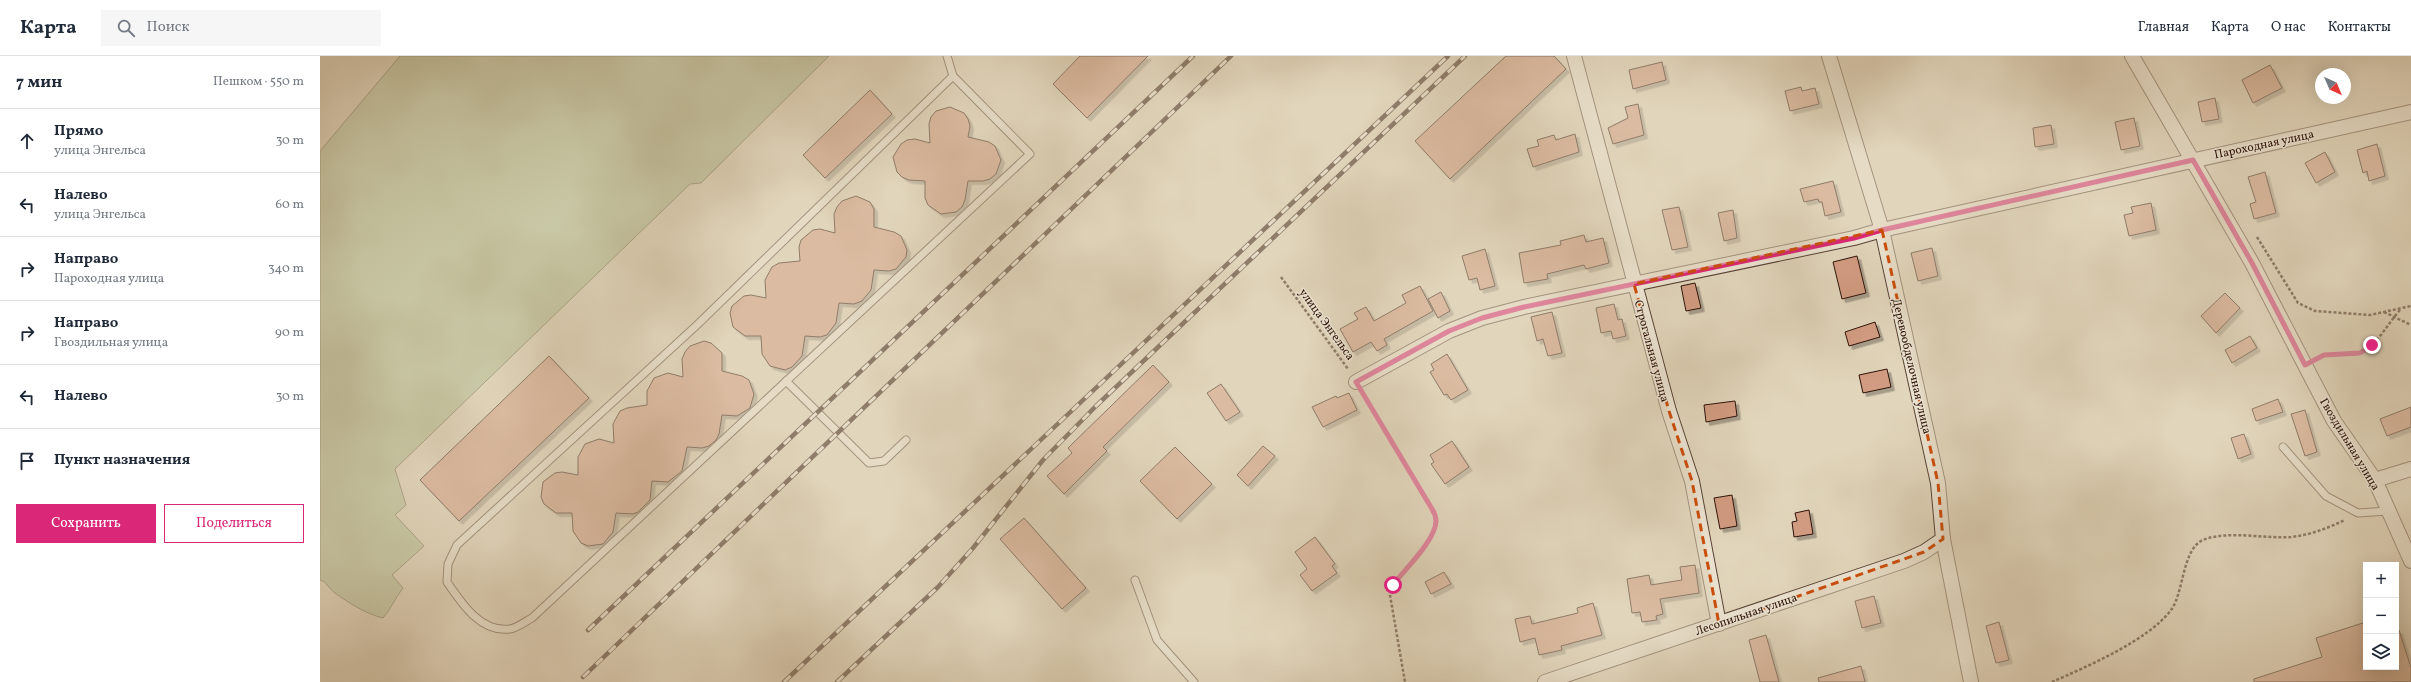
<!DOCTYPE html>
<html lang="ru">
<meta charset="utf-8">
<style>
:root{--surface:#fff;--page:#f6f6f7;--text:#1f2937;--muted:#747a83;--line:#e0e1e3;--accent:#db2777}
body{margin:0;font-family:Vollkorn,serif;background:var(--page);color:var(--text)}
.controls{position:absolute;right:12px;bottom:12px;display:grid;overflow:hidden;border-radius:0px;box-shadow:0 4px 16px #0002}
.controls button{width:36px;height:36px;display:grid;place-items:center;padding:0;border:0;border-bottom:1px solid var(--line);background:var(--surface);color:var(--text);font:20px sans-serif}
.compass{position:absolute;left:1995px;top:12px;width:36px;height:36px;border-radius:50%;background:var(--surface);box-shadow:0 4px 16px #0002;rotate:136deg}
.stop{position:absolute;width:12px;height:12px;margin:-9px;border:3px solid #db2777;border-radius:50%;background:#fff}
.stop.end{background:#db2777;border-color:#fff;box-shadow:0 1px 4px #0008}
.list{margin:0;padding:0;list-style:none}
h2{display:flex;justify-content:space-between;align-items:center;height:52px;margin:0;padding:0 16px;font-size:17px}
h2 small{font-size:13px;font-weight:400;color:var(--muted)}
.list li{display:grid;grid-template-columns:26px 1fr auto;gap:12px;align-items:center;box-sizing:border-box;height:64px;padding:0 16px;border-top:1px solid var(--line)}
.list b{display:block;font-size:15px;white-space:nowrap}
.list p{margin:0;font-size:13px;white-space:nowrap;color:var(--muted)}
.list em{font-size:13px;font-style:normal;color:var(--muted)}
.actions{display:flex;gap:8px;padding:12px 16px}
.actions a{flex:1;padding:9px 0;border:1px solid var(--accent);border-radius:0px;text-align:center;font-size:14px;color:var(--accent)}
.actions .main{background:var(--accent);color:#fff}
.icon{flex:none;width:22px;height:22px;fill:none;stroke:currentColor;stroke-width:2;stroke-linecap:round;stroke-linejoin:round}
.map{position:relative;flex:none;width:2091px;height:626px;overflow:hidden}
header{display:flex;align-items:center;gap:24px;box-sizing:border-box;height:56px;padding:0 20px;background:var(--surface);border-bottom:1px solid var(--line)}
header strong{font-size:19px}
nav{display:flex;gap:22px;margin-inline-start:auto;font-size:14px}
.search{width:280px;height:36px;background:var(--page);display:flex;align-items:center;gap:10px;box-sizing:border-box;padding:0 14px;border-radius:0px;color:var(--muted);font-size:15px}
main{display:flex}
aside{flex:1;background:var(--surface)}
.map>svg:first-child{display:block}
</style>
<header>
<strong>Карта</strong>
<div class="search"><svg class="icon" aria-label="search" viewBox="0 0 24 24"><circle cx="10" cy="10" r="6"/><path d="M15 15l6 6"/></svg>Поиск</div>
<nav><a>Главная</a><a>Карта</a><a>О нас</a><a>Контакты</a></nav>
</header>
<main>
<aside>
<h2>7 мин<small>Пешком · 550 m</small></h2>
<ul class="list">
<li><svg class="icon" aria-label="ahead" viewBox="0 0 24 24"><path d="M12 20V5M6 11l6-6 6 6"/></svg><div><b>Прямо</b><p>улица Энгельса</p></div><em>30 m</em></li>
<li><svg class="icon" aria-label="left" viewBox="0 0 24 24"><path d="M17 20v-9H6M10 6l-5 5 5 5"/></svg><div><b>Налево</b><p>улица Энгельса</p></div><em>60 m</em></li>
<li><svg class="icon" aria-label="right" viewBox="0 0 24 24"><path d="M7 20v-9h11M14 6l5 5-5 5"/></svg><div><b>Направо</b><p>Пароходная улица</p></div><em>340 m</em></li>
<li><svg class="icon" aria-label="right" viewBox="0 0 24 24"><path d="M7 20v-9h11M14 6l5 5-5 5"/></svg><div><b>Направо</b><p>Гвоздильная улица</p></div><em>90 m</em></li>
<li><svg class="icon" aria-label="left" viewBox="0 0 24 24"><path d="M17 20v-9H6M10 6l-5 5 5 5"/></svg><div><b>Налево</b></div><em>30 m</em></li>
<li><svg class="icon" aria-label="arrive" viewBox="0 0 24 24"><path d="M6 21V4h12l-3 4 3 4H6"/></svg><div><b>Пункт назначения</b></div></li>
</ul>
<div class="actions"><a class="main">Сохранить</a><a>Поделиться</a></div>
</aside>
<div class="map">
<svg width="2091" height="626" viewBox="0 0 2091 626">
<defs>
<filter id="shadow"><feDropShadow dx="3.5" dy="3.5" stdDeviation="0" flood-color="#0004"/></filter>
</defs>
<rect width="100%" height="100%" fill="#e1d5bb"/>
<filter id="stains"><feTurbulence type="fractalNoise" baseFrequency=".005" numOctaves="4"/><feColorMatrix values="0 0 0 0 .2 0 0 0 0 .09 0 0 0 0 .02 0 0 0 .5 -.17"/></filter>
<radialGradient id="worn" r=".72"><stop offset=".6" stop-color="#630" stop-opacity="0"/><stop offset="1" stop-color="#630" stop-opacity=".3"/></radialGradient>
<path fill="#b0be92" stroke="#6e684d" d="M80,0H509L381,127L370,128L75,413L86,449L75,459L104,490L72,519L83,532C75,542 71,553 63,562C46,558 29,547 15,537C9,533 7,526 0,524V95Z"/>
<g fill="#d29c82" stroke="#2c1208" filter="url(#shadow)">
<polygon points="760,0 828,0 767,62 733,28"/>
<polygon points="1186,0 1234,0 1246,13 1130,123 1095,85"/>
<polygon points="1342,6 1346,24 1313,33 1309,14"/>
<polygon points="1950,9 1962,32 1933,47 1922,24"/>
<polygon points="1481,31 1482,35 1495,32 1499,48 1470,55 1465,35"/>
<polygon points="550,34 572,58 505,122 483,99"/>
<polygon points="1895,42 1899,63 1882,66 1878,46"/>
<polygon points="1318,48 1324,79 1293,88 1288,72 1308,62 1305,51"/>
<polygon points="630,51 644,57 648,63 650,70 648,81 669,86 675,90 681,104 676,118 670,123 663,125 648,125 645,144 642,151 636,156 621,158 608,149 605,142 605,125 589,124 582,121 577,116 573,101 581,88 587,84 595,83 610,87 609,68 611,61 616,55"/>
<polygon points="1814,62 1820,90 1801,94 1795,66"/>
<polygon points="1731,69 1734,88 1715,91 1713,72"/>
<polygon points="1255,78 1259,96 1213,111 1207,93 1219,90 1217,84 1234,79 1236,84"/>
<polygon points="2057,88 2065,120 2049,125 2047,115 2043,117 2037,94"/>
<polygon points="2005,96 2015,116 1996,127 1985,107"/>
<polygon points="1945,116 1956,157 1934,163 1930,148 1936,146 1928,121"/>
<polygon points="1513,125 1521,156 1505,160 1502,146 1499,146 1498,143 1484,146 1480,133"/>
<polygon points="536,140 550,146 554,153 554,171 574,176 581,180 587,194 586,201 576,213 569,215 554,214 551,234 542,245 534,248 519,247 516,267 507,279 500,281 485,280 482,300 472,311 465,314 450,310 442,298 441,280 425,280 413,271 410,257 412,250 424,240 431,239 446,242 445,224 452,211 459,207 480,205 479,191 481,184 493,174 500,173 515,177 514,158 517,151 522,145"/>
<polygon points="1831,147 1836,174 1809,180 1804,159 1813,157 1811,151"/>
<polygon points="1359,151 1368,191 1352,194 1342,154"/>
<polygon points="1413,154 1417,182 1404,185 1398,157"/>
<polygon points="1264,179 1266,186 1283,182 1289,207 1266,213 1264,209 1227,218 1228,223 1204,227 1199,197 1241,189 1240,185"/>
<polygon points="1612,192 1618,220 1598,225 1591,197"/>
<polygon points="1165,193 1175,230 1160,234 1157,222 1149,224 1142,200"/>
<polygon points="1537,200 1546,237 1522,243 1513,206"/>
<polygon points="1375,227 1381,252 1366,255 1361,230"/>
<polygon points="1100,230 1113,255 1064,283 1067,289 1057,295 1051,286 1033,296 1020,273 1038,263 1034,257 1046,251 1054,265 1086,247 1082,239"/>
<polygon points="1121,236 1130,255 1118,262 1108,243"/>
<polygon points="1905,237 1920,252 1896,277 1881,260"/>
<polygon points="1294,248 1298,264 1302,263 1306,280 1293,283 1291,275 1281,277 1276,252"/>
<polygon points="1232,256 1242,297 1228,300 1223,283 1217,285 1211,261"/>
<polygon points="1555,266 1560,281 1529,290 1525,276"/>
<polygon points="1930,280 1937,292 1912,307 1905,294"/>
<polygon points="384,285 391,287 402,297 402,315 422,320 429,324 434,338 430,352 417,360 402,359 399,378 396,384 389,390 382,392 367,391 362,415 348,426 332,425 330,444 318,456 313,458 296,457 293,476 283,488 268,490 261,487 253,475 252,457 236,457 224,448 221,441 223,426 235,417 242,416 258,419 258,401 265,388 279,383 294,387 293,368 300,355 307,352 327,349 327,335 334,322 348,317 363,321 362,303 365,296 370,290"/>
<polygon points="1127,298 1148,334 1131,344 1127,338 1124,339 1110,316 1114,314 1111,308"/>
<polygon points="229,300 269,342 139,465 100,424"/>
<polygon points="833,309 849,326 783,391 787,395 744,438 727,420 752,397 748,392"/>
<polygon points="1567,313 1571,331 1543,337 1539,319"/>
<polygon points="901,328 920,356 906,365 887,337"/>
<polygon points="1029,337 1037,354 1003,371 992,351 1016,340 1017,342"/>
<polygon points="1958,343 1963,356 1936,365 1932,353"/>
<polygon points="1415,345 1417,360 1386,366 1384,349"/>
<polygon points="2091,351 2091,371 2067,380 2060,363"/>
<polygon points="1985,354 1997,396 1985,400 1971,358"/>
<polygon points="1924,378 1931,398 1918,403 1911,382"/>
<polygon points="1132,385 1149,411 1125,428 1111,408 1114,406 1110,399"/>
<polygon points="943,390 955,400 928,430 917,419"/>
<polygon points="855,391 892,428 857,463 820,425"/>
<polygon points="1412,439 1417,470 1400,473 1394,442"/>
<polygon points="1489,454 1493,478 1474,481 1472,466 1477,465 1475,457"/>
<polygon points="704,462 766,532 742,553 680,483"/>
<polygon points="995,481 1015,508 1012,510 1017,517 992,535 980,519 987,513 975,496"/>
<polygon points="1375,509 1379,537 1340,543 1343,558 1336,560 1337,564 1322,566 1320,556 1312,557 1307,523 1329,519 1331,529 1362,524 1360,511"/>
<polygon points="1124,516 1131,528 1111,538 1105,526"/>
<polygon points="1554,540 1561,567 1542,572 1535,545"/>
<polygon points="1273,547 1282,579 1241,590 1242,594 1219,599 1215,582 1200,586 1195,563 1210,560 1212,568 1258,557 1257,552"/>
<polygon points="1679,566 1689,604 1676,607 1666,570"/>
<polygon points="2046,566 2046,611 2076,611 2076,575 2079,574 2091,612 2091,626 1934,626 1934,623 2002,601 1996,582"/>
<polygon points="1446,579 1459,626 1440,626 1429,584"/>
<polygon points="1541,610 1545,626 1499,626 1498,622"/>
</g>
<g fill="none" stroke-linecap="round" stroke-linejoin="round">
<defs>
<g id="lane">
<path d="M627,0L633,20L710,98L212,562C206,565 197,572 190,573C161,577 142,548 127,526L128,508L137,489L377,269L633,20"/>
<polyline points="466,325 549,407 564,405 586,384"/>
<polyline points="1963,391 2006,440 2038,457 2068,455"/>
<polyline points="815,524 837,584 874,626"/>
</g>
<g id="street">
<polyline points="1254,0 1349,355 1372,425 1399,568"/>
<polyline points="1509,0 1562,174 1618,427 1623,483 1651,626"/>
<polyline points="1812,0 1932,207 2014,365 2055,424 2091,505"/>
<polyline points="1036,326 1129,275 1162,262 1204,251 1534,182 1562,174 2091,56"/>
<polyline points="2055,424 2091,413"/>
<polyline points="1225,626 1584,505 1604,496 1623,483"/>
</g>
</defs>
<use href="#lane" stroke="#594335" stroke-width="9"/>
<use href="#street" stroke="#594335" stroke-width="16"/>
<g stroke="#2c1208" stroke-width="2.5" stroke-dasharray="3 2" stroke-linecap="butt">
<polyline points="1937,181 1978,247 1995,255 2050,259 2091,250"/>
<polyline points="961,221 1028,313"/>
<polyline points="2064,256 2091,269"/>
<path d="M1997,302C2011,295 2025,301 2040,297C2054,294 2070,264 2081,253"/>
<path d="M1043,338L1112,453C1113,456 1116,461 1116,465C1116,490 1077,514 1070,539L1085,626"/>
<path d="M1732,626C1766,611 1829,584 1851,554C1864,537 1862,493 1883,484C1907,474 1945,483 1971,481C1990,479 2008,472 2025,464"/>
</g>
<use href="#lane" stroke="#ece4d3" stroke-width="7"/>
<use href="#street" stroke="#ece4d3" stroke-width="14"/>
<defs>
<g id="rail">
<polyline points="268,574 873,0"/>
<polyline points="263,621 911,0"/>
<polyline points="464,626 1128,0"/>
<polyline points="517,626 618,531 653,492 723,404 776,350 1145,0"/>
</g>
</defs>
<use href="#rail" stroke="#2c1208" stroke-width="4.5"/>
<use href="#rail" stroke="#ece4d3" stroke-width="3" stroke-dasharray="9" stroke-linecap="butt"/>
</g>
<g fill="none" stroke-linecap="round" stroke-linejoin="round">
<path stroke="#db2777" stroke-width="5" d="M1073,529C1084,514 1116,484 1116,465C1116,461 1114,456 1112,453L1036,326L1129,275L1162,262L1204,251L1534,182L1562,174L1873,104L1932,207L1985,309L2004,299L2040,297L2052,289"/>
</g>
<path d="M0 0H2091V626H0ZM1562,174L1618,427L1623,483L1604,496L1399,568L1372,425L1349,355L1314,228Z" fill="#e1d5bb" fill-opacity=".55" fill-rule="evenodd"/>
<path fill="none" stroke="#cc4e0b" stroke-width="3" stroke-dasharray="8 5" stroke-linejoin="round" d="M1562,174L1618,427L1623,483L1604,496L1399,568L1372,425L1349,355L1314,228Z"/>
<g text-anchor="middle" stroke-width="3" stroke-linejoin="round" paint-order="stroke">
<g font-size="12" fill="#2c1208" stroke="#ece4d3">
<text transform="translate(1944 88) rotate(-12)" y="4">Пароходная улица</text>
<text transform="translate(1007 268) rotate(54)" y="4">улица Энгельса</text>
<text transform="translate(1332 295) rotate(75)" y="4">Строгальная улица</text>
<text transform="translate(1592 310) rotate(77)" y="4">Деревообделочная улица</text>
<text transform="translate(2030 388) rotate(59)" y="4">Гвоздильная улица</text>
<text transform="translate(1426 558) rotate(-19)" y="4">Лесопильная улица</text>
</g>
</g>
<rect width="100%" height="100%" filter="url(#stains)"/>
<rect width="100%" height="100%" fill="url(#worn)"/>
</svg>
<div class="controls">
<button>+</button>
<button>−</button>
<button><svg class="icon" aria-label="layers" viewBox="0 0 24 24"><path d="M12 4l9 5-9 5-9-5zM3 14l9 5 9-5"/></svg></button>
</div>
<svg class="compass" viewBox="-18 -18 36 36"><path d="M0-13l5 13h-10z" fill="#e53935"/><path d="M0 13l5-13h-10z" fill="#747a83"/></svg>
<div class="stop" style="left:1073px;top:529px"></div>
<div class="stop end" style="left:2052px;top:289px"></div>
</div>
</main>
